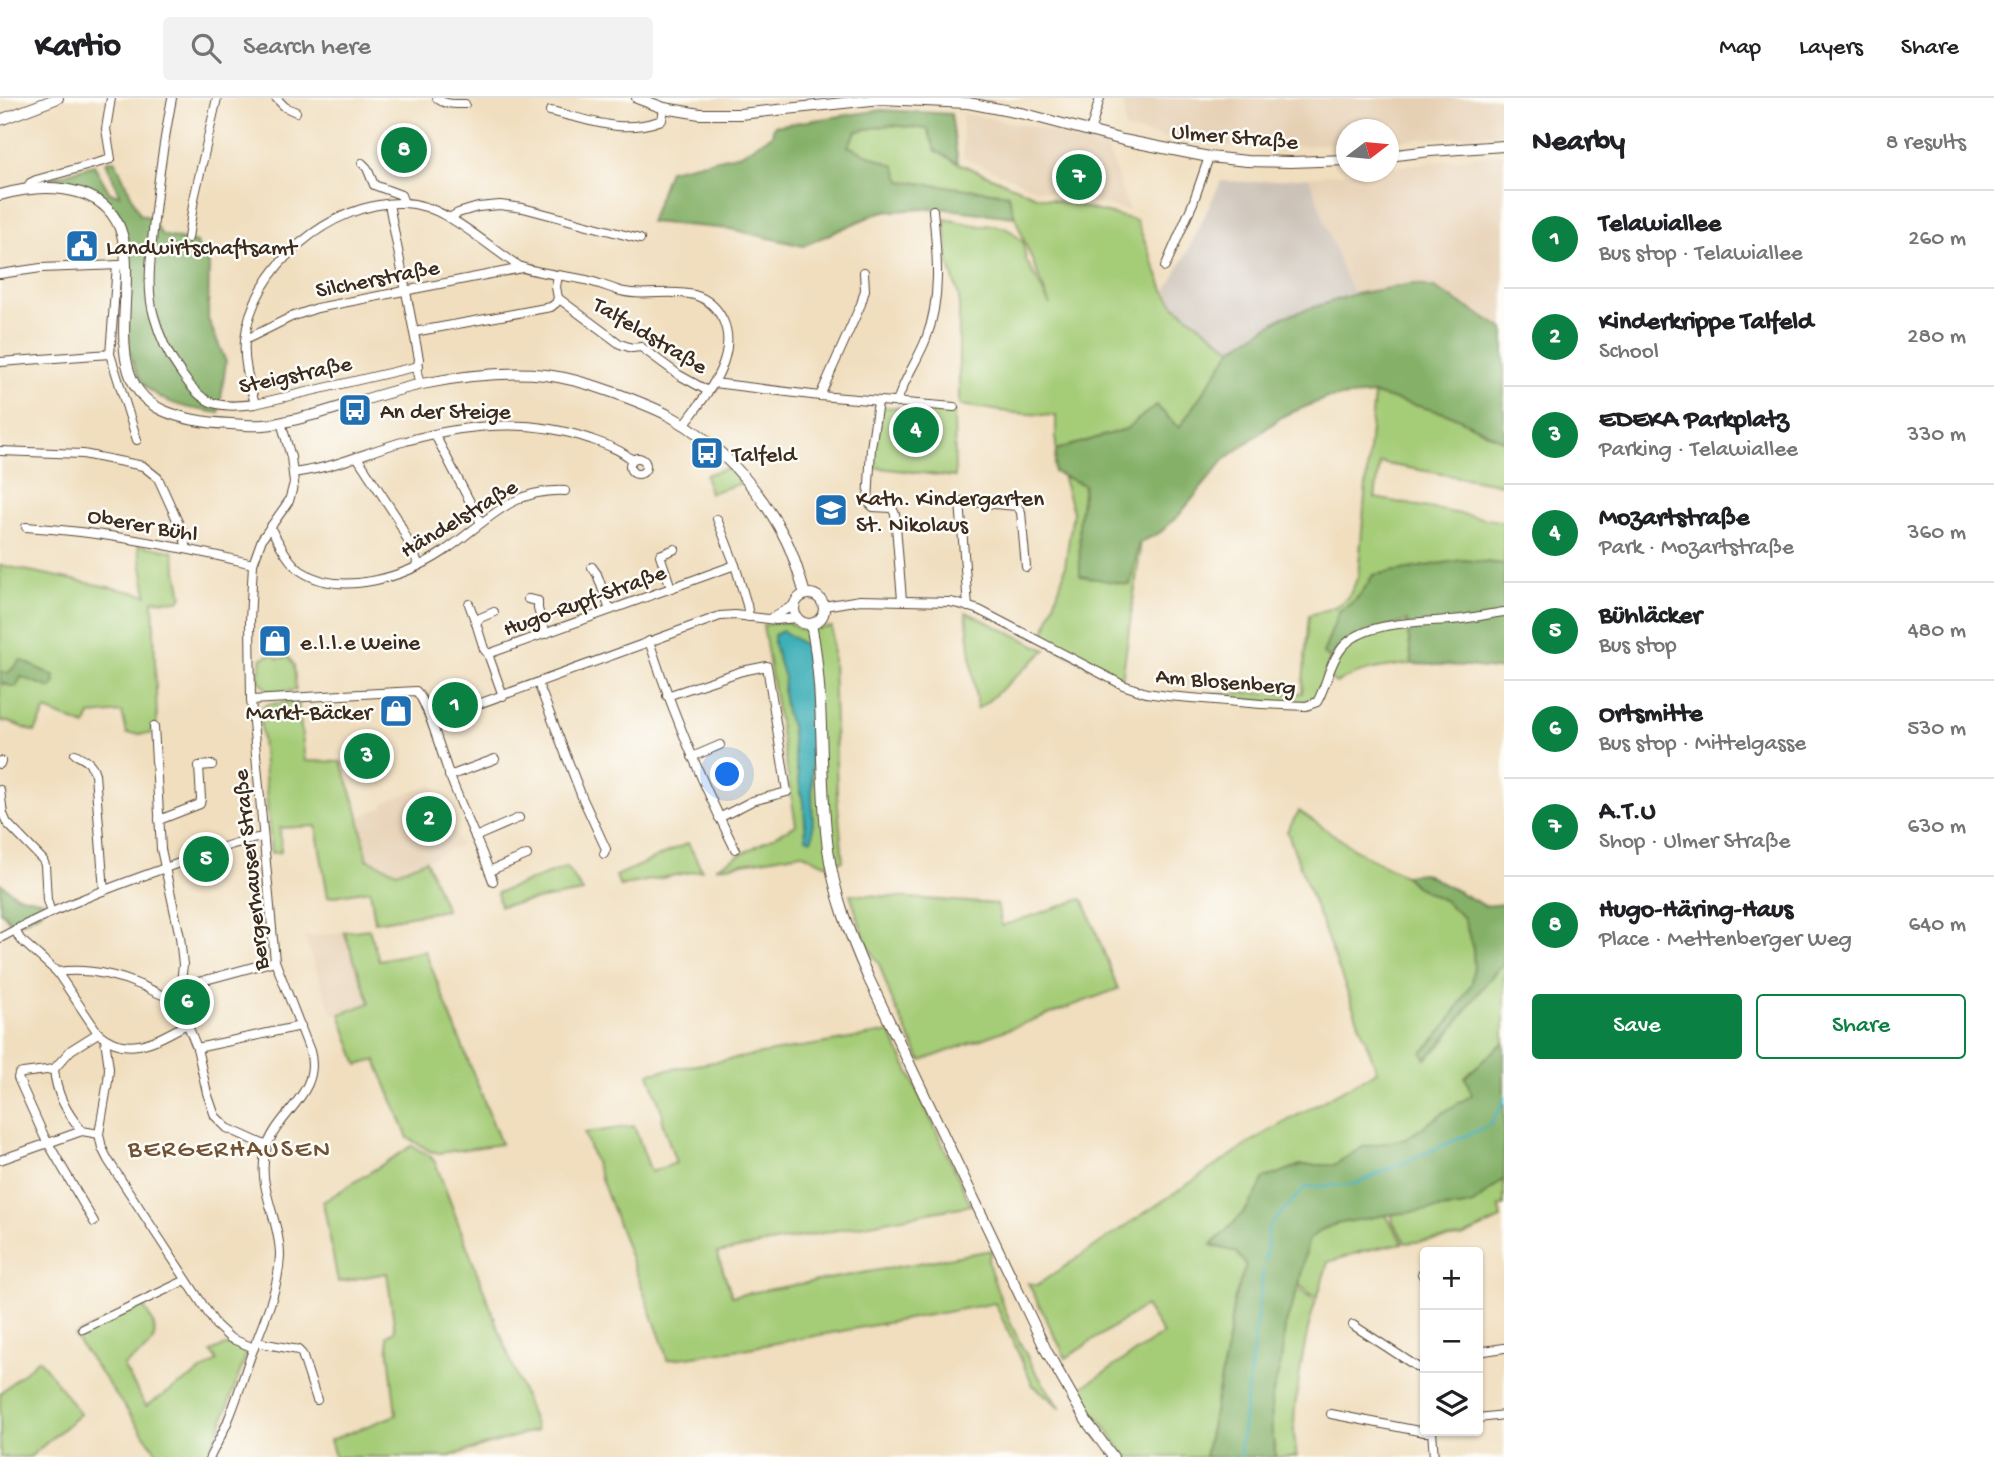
<!DOCTYPE html>
<meta charset="utf-8">
<style>
:root{--surface:#fff;--page:#f2f2f2;--text:#202124;--muted:#757577;--line:#e0e0e0;--accent:#0b8043}
body{margin:0;font-family:"Gochi Hand",sans-serif;background:var(--page);color:var(--text)}
.controls{position:absolute;right:21px;bottom:21px;display:grid;overflow:hidden;border-radius:7px;box-shadow:0 2px 5px #0004}
.controls button{width:63px;height:63px;display:grid;place-items:center;padding:0;border:0;border-bottom:2px solid var(--line);background:var(--surface);color:var(--text);font:35px sans-serif}
.compass{position:absolute;left:1336px;top:21px;width:63px;height:63px;border-radius:50%;background:var(--surface);box-shadow:0 2px 5px #0004;rotate:74deg}
.you{position:absolute;left:728px;top:677px;width:24px;height:24px;margin:-18px;border:5px solid #fff;border-radius:50%;background:#1a73e8;box-shadow:0 0 0 10px #1a73e833}
.badge{display:grid;place-items:center;width:46px;height:46px;border-radius:50%;background:var(--accent);color:#fff;font-size:23px;font-weight:700}
.pin{position:absolute;translate:-50% -50%;border:4px solid #fff;box-shadow:0 2px 7px #0006}
.list{margin:0;padding:0;list-style:none}
h2{display:flex;justify-content:space-between;align-items:center;height:91px;margin:0;padding:0 28px;font-size:30px}
h2 small{font-size:23px;font-weight:400;color:var(--muted)}
.list li{display:grid;grid-template-columns:46px 1fr auto;gap:21px;align-items:center;box-sizing:border-box;height:98px;padding:0 28px;border-top:2px solid var(--line)}
.list b{display:block;font-size:26px;white-space:nowrap}
.list p{margin:0;font-size:23px;white-space:nowrap;color:var(--muted)}
.list em{font-size:23px;font-style:normal;color:var(--muted)}
.actions{display:flex;gap:14px;padding:21px 28px}
.actions a{flex:1;padding:16px 0;border:2px solid var(--accent);border-radius:7px;text-align:center;font-size:24px;color:var(--accent)}
.actions .main{background:var(--accent);color:#fff}
.icon{flex:none;width:38px;height:38px;fill:none;stroke:currentColor;stroke-width:2;stroke-linecap:round;stroke-linejoin:round}
.map{position:relative;flex:none;width:1504px;height:1359px;overflow:hidden}
header{display:flex;align-items:center;gap:42px;box-sizing:border-box;height:98px;padding:0 35px;background:var(--surface);border-bottom:2px solid var(--line)}
header strong{font-size:33px}
nav{display:flex;gap:38px;margin-inline-start:auto;font-size:24px}
.search{width:490px;height:63px;background:var(--page);display:flex;align-items:center;gap:18px;box-sizing:border-box;padding:0 24px;border-radius:7px;color:var(--muted);font-size:26px}
main{display:flex}
aside{flex:1;background:var(--surface)}
.map>svg:first-child{display:block}
</style>
<header>
<strong>Kartio</strong>
<div class="search"><svg class="icon" aria-label="search" viewBox="0 0 24 24"><circle cx="10" cy="10" r="6"/><path d="M15 15l6 6"/></svg>Search here</div>
<nav><a>Map</a><a>Layers</a><a>Share</a></nav>
</header>
<main>
<div class="map">
<svg width="1504" height="1359" viewBox="0 0 1504 1359">
<rect width="100%" height="100%" fill="#fdfcf7"/>
<filter id="ink" filterUnits="userSpaceOnUse"><feTurbulence type="fractalNoise" baseFrequency=".0143" numOctaves="2"/><feDisplacementMap in="SourceGraphic" scale="14" xChannelSelector="R" yChannelSelector="G"/><feConvolveMatrix kernelMatrix="1 2 1 2 8 2 1 2 1" color-interpolation-filters="sRGB"/></filter>
<filter id="wash" filterUnits="userSpaceOnUse"><feTurbulence type="fractalNoise" baseFrequency=".00686" numOctaves="4" result="noise"/><feDisplacementMap in="SourceGraphic" scale="28" xChannelSelector="R" yChannelSelector="G"/><feGaussianBlur stdDeviation="1.57" result="paint"/><feColorMatrix in="noise" values="0 0 0 0 0 0 0 0 0 0 0 0 0 0 0 0 0 1.4 0 .05"/><feComposite in="paint" operator="in"/></filter>
<g filter="url(#wash)">
<rect width="100%" height="100%" fill="#f0debe"/>
<g fill="#e6d0b4">
<polygon points="1124,0 1504,0 1504,35 1389,43 1388,32 1346,32 1346,45 1283,49 1207,47 1125,32"/>
<polygon points="962,15 1043,31 1107,48 1129,113 1033,90 963,59"/>
<polygon points="1504,56 1504,231 1413,186 1355,196 1345,179 1309,79 1353,74 1388,74 1389,69"/>
<polygon points="433,686 438,700 441,699 460,748 397,774 367,761 359,719 384,709 383,705"/>
<polygon points="344,834 370,905 333,918 304,839"/>
</g>
<polygon fill="#ccc2b8" points="1309,79 1345,179 1355,196 1284,219 1232,251 1175,208 1167,192 1187,155 1221,83 1253,84"/>
<g fill="#a5cc77" stroke="#707b4a" stroke-width="2">
<polygon points="890,27 928,31 935,52 958,65 1036,98 1136,122 1164,192 1175,208 1232,251 1179,330 1156,307 1126,331 1056,352 1056,318 1015,315 959,307 959,198 949,167 945,121 980,128 994,127 1005,130 1012,134 1023,144 1026,162 1050,207 1015,119 1008,96 900,83 847,48 856,33"/>
<path d="M1374,296L1451,317L1504,343V387L1380,365L1375,400L1504,424V466L1462,462L1373,477C1363,494 1357,504 1339,513L1323,556L1330,560L1317,599C1302,611 1228,599 1206,597L1229,595H1302L1309,517C1337,509 1348,508 1358,478Z"/>
<polygon points="882,309 954,314 955,379 872,369 874,349"/>
<polygon points="728,370 742,385 710,395 705,377"/>
<polygon points="1062,377 1084,387 1079,422 1139,445 1140,454 1122,582 1051,548 1043,540 1064,475 1073,414"/>
<polygon points="138,447 173,453 182,498 179,503 153,502 157,623 150,636 127,636 122,614 90,617 85,628 46,612 35,634 9,624 0,623 0,467 147,497"/>
<polygon points="966,514 1046,552 988,603 977,611"/>
<polygon points="786,524 802,532 832,529 837,696 843,763 825,766 801,755 715,770 796,727 763,527"/>
<path d="M1407,527L1412,566C1384,568 1360,572 1336,585L1329,580L1347,546L1368,535Z"/>
<polygon points="273,556 278,561 289,559 294,567 296,592 268,594 258,580 262,560"/>
<polygon points="298,603 305,663 341,664 358,714 367,761 397,774 426,762 446,812 375,824 370,792 328,799 316,728 280,730 281,754 271,755 260,615 262,610 269,606"/>
<path d="M1299,713L1365,758L1404,777L1415,788L1445,803L1464,820L1473,851L1474,868L1472,885L1448,925L1422,955L1426,961L1445,943L1487,882L1504,865V944L1465,979L1473,997L1447,1012L1406,1041L1363,1049L1334,1067H1301L1264,1081C1253,1109 1232,1127 1211,1147L1236,1154L1246,1167L1234,1202L1226,1255L1205,1359H1127L1089,1308L1081,1290L1163,1236L1145,1208L1066,1260L1028,1185L1037,1187L1260,1038L1377,973L1287,733Z"/>
<polygon points="688,745 702,772 620,788 616,778"/>
<polygon points="567,769 583,794 500,808 497,795"/>
<polygon points="850,796 997,806 1002,828 1081,801 1084,803 1118,891 921,963 891,900 880,868 866,844"/>
<polygon points="369,831 379,862 425,853 501,1046 439,1055 430,1053 408,1040 376,962 358,967 340,916 370,905 344,834"/>
<path d="M890,934L971,1107L717,1155L732,1198L992,1152L988,1162L990,1171C1006,1220 1029,1270 1061,1310L1033,1287L995,1205L749,1250L667,1262L664,1249L584,1035L634,1028L651,1074L676,1065L662,1024L663,1017L649,975Z"/>
<polygon points="412,1048 430,1058 435,1064 537,1332 447,1359 335,1359 330,1342 396,1317 387,1237 395,1233 387,1175 338,1184 323,1104"/>
<polygon points="1504,1081 1504,1108 1499,1108 1501,1121 1462,1139 1406,1145 1393,1124 1392,1116 1460,1109 1473,1106"/>
<path d="M1386,1117L1403,1145L1363,1153L1328,1164L1317,1200L1299,1187L1308,1142C1326,1122 1360,1122 1386,1117Z"/>
<path d="M1298,1190L1316,1203C1309,1222 1306,1241 1302,1261C1297,1295 1290,1326 1297,1359H1276L1272,1335L1271,1302L1281,1264L1285,1228Z"/>
<path d="M142,1207C146,1211 148,1216 151,1221C164,1246 140,1256 123,1268L146,1308L217,1263L211,1254C225,1247 236,1242 246,1257L221,1327L205,1359H160L74,1238Z"/>
<polygon points="39,1261 80,1316 30,1359 0,1359 0,1295"/>
</g>
<g fill="#84b068" stroke="#606d43" stroke-width="2">
<polygon points="882,12 951,16 958,65 935,52 928,31 890,27 857,33 848,48 895,68 901,83 1008,96 1015,119 938,110 880,114 803,148 730,131 650,124 669,72 741,56 772,37 774,28"/>
<path d="M115,62L140,117L150,119L162,137L196,145L209,166L208,221L226,264L219,315C199,312 176,309 158,298C93,260 166,137 99,98C82,89 61,88 42,86L41,83L94,67L110,95L120,97L106,64Z"/>
<polygon points="1413,186 1434,190 1504,231 1504,343 1451,317 1374,296 1327,300 1283,318 1224,362 1180,416 1161,434 1139,445 1130,487 1080,478 1079,422 1084,387 1054,374 1056,352 1126,331 1156,307 1179,330 1232,251 1283,219 1355,196"/>
<path d="M1462,462L1504,466V572L1467,568L1412,566L1407,523L1345,543L1330,560L1323,556L1339,513C1357,504 1363,494 1373,477Z"/>
<polygon points="21,562 54,578 55,584 51,590 21,579 16,589 0,585 0,573 8,575"/>
<path d="M1423,775L1485,808L1504,806V865C1474,894 1456,932 1426,961L1422,955L1448,925L1472,885L1474,868L1473,851L1464,820L1445,803L1415,788L1404,777Z"/>
<polygon points="0,785 16,797 44,803 42,813 14,829 3,815 0,814"/>
<path d="M1504,944V1081L1473,1106L1460,1109L1444,1110L1386,1117L1336,1126L1320,1132L1308,1143L1299,1187L1285,1228L1281,1264L1271,1302L1272,1335L1276,1359H1205L1226,1255L1234,1202L1246,1167L1236,1154L1211,1147C1232,1127 1253,1109 1263,1081L1301,1067H1334L1363,1049L1406,1041L1447,1012L1472,997L1465,979Z"/>
</g>
<polygon fill="#3eafb7" stroke="#3c6c6a" stroke-width="2" points="783,533 803,546 808,554 810,576 813,737 811,742 806,740 804,711 793,648 791,628 786,615 783,594 784,580 774,547 774,537"/>
<g fill="none" stroke-linecap="round" stroke-linejoin="round">
<g stroke="#3eafb7" stroke-width="2.5">
<polyline points="1265,1164 1269,1128 1306,1089 1355,1086 1490,1027 1504,1003 1504,999"/>
<polyline points="1241,1359 1240,1351 1263,1173"/>
</g>
</g>
</g>
<g filter="url(#ink)">
<g fill="none" stroke-linecap="round" stroke-linejoin="round">
<defs>
<g id="minor">
<path d="M172,0C163,48 156,95 152,144C150,168 147,194 154,218C159,236 168,257 179,272C202,306 213,311 255,306L419,268"/>
<polyline points="276,0 285,9 296,14"/>
<path d="M437,0C444,7 456,6 465,6"/>
<path d="M550,13C591,22 621,37 662,22L664,10"/>
<polyline points="1090,34 1100,0"/>
<polyline points="362,65 367,70 374,87 401,97 404,105"/>
<polyline points="28,91 30,85 36,82 111,61 106,31 111,0"/>
<polyline points="389,106 419,261 417,274 420,287"/>
<polyline points="449,120 458,115 478,109 500,107 523,110 640,141"/>
<polyline points="188,140 194,101 217,0"/>
<polyline points="117,167 110,256 137,342"/>
<polyline points="1165,169 1193,105 1209,59"/>
<polyline points="0,176 41,170 120,167"/>
<polyline points="558,177 556,189 558,200 620,246 632,250 641,249 679,277 708,293"/>
<polyline points="414,234 551,209 556,205 558,200"/>
<polyline points="245,242 291,219 317,210 522,170"/>
<polyline points="0,264 110,256"/>
<polyline points="714,285 820,298 954,309"/>
<polyline points="820,298 861,206 865,192 864,174"/>
<polyline points="878,304 871,350 868,404 873,409 892,410 895,416 902,502"/>
<path d="M897,305C902,284 918,262 926,241C942,200 937,155 933,112"/>
<path d="M255,306C250,286 243,264 245,243C250,171 332,102 404,105C445,106 485,147 519,168C530,174 567,178 581,181C593,183 605,188 617,192C652,204 701,177 723,222C740,259 704,300 684,327"/>
<polyline points="435,337 481,425"/>
<polyline points="0,353 83,356 143,368 158,380 183,435 187,451"/>
<polyline points="357,359 397,420 419,467"/>
<circle cx="638" cy="368" r="8"/>
<path d="M293,375C307,373 322,370 335,366C359,359 382,349 406,343C465,326 531,320 590,341C604,346 622,352 632,362"/>
<polyline points="717,421 735,467"/>
<path d="M26,429C103,434 178,448 253,466"/>
<path d="M270,429C278,443 288,464 301,473C341,500 407,478 443,454C484,427 510,390 565,393"/>
<polyline points="592,469 597,476 610,512"/>
<polyline points="671,490 660,457 675,451"/>
<polyline points="528,501 538,503 538,511 546,536"/>
<polyline points="469,506 476,525"/>
<path d="M824,508L860,502L950,504L959,506L979,512L1123,587L1146,595L1168,598L1261,606L1306,608L1317,604C1327,587 1329,565 1342,550C1365,521 1427,525 1461,521C1475,519 1490,516 1504,514"/>
<polyline points="968,509 960,403 1017,408 1021,414 1026,469"/>
<polyline points="769,521 794,507"/>
<path d="M649,543C673,615 701,683 735,751"/>
<polyline points="488,556 484,551 476,525 480,520 494,514"/>
<polyline points="538,585 582,699 606,751 604,756"/>
<polyline points="503,598 488,556 735,467 747,507 749,519"/>
<polyline points="667,598 742,573 767,568 787,694 752,703 719,720"/>
<path d="M251,602L416,593C428,604 442,659 450,678C463,713 480,747 493,783"/>
<polyline points="430,618 440,620 720,518 735,517 776,522 796,520"/>
<polyline points="154,628 161,751 180,839 183,867 179,900 183,915 197,950 207,995 215,1018 227,1030 267,1048"/>
<path d="M75,656C85,662 92,664 95,676L104,793"/>
<polyline points="692,659 720,647"/>
<polyline points="0,666 1,663"/>
<polyline points="449,678 495,661"/>
<polyline points="0,692 3,716 7,725 43,762 45,767 47,802 51,815"/>
<polyline points="159,722 200,706 201,701 199,668 212,667"/>
<polyline points="475,739 519,720"/>
<polyline points="489,773 527,757"/>
<path d="M15,832L20,841L57,874L98,935C128,961 157,942 187,926"/>
<path d="M0,840C58,808 122,785 185,763C211,754 236,743 263,739"/>
<path d="M57,874C86,870 114,876 140,887C149,890 157,896 166,898L171,897L180,889L275,863"/>
<polyline points="105,941 109,970 108,983 99,1036 102,1050 108,1062 216,1227 230,1240 254,1250"/>
<polyline points="197,950 301,928"/>
<path d="M54,971C56,996 67,1015 82,1033"/>
<polyline points="0,1062 82,1033 99,1036"/>
<polyline points="94,1124 44,1038 18,980 19,976 23,975 54,971 71,952 98,935"/>
<polyline points="1422,1176 1425,1180"/>
<polyline points="1353,1227 1425,1274"/>
<polyline points="83,1231 186,1182"/>
<polyline points="256,1244 298,1252 302,1256 317,1302"/>
<polyline points="1478,1254 1504,1250"/>
<polyline points="1331,1316 1424,1334 1432,1334"/>
<polyline points="1478,1320 1504,1317"/>
<polyline points="1432,1333 1434,1359"/>
<path d="M210,1359C216,1346 224,1334 229,1320C237,1301 243,1280 250,1260C262,1227 279,1192 280,1157C280,1121 256,1089 266,1052C276,1015 322,996 310,953L275,863L251,602L250,523L253,466L262,441L289,403L294,385L291,359L281,324"/>
</g>
<g id="major">
<polyline points="637,0 664,10 700,16 740,16 881,1 968,5 1025,16 1123,42 1209,59 1247,63 1291,64 1346,62"/>
<polyline points="0,22 58,0"/>
<polyline points="1388,58 1430,53 1504,48"/>
<path d="M0,97C25,90 55,87 81,95C176,125 77,272 162,312C184,322 207,325 231,326C242,327 253,328 263,327C281,326 300,320 317,316C352,306 386,294 422,286C462,278 505,273 546,277C570,280 593,287 615,295C634,302 653,309 670,318C719,345 760,391 785,440C794,457 799,477 805,496"/>
<circle cx="809" cy="511" r="15"/>
<path d="M811,526C826,601 818,676 828,751C834,796 850,838 868,879L1047,1254L1087,1324L1113,1359"/>
</g>
</defs>
<use href="#minor" stroke="#564536" stroke-width="10"/>
<use href="#major" stroke="#564536" stroke-width="12"/>
<use href="#minor" stroke="#fff" stroke-width="8"/>
<use href="#major" stroke="#fff" stroke-width="10"/>
</g>
</g>
<defs>
<symbol id="civic-square" viewBox="-11 -11 22 22"><rect x="-9" y="-9" width="18" height="18" rx="4" fill="#1f6fb2" stroke="#fdfcf7"/><path d="M-.6-6.5H3V-4.5H.6V-3L4-1V1h2V6H-6V1h2V-1L-.6-3ZM-1.2 2.5V6h2.4V2.5Z" fill="#fff"/></symbol>
<symbol id="bus-square" viewBox="-11 -11 22 22"><rect x="-9" y="-9" width="18" height="18" rx="4" fill="#1f6fb2" stroke="#fdfcf7"/><path d="M-5-6H5V4H4V6H2V4H-2V6H-4V4H-5ZM-3.5-4V0h7V-4ZM-3.5 1.2v1.5H-2V1.2ZM2 1.2v1.5H3.5V1.2Z" fill="#fff"/></symbol>
<symbol id="school-square" viewBox="-11 -11 22 22"><rect x="-9" y="-9" width="18" height="18" rx="4" fill="#1f6fb2" stroke="#fdfcf7"/><path d="M0-5L7-2L0 1L-7-2ZM-4 1L0 2.5L4 1V4Q0 6-4 4Z" fill="#fff"/></symbol>
<symbol id="shop-square" viewBox="-11 -11 22 22"><rect x="-9" y="-9" width="18" height="18" rx="4" fill="#1f6fb2" stroke="#fdfcf7"/><path d="M-5-2.5h2.3a2.7 3.5 0 0 1 5.4 0H5L5.5 6h-11ZM-1.5-2.5h3a1.5 2.3 0 0 0-3 0Z" fill="#fff"/></symbol>
</defs>
<g fill-rule="evenodd">
<use href="#civic-square" x="63" y="129" width="38" height="38"/>
<use href="#bus-square" x="336" y="293" width="38" height="38"/>
<use href="#bus-square" x="688" y="336" width="38" height="38"/>
<use href="#school-square" x="812" y="393" width="38" height="38"/>
<use href="#shop-square" x="256" y="524" width="38" height="38"/>
<use href="#shop-square" x="377" y="594" width="38" height="38"/>
</g>
<g text-anchor="middle" stroke-width="5" stroke-linejoin="round" paint-order="stroke">
<g font-size="23" fill="#3b2a1e" stroke="#fdfcf7">
<text transform="translate(1235 37) rotate(5)" y="8">Ulmer Straße</text>
<text transform="translate(377 179) rotate(-11)" y="8">Silcherstraße</text>
<text transform="translate(651 236) rotate(31)" y="8">Talfeldstraße</text>
<text transform="translate(295 275) rotate(-12)" y="8">Steigstraße</text>
<text transform="translate(458 419) rotate(-31)" y="8">Händelstraße</text>
<text transform="translate(143 425) rotate(10)" y="8">Oberer Bühl</text>
<text transform="translate(584 501) rotate(-20)" y="8">Hugo-Rupf-Straße</text>
<text transform="translate(1226 582) rotate(5)" y="8">Am Blosenberg</text>
<text transform="translate(249 772) rotate(-96)" y="8">Bergerhauser Straße</text>
</g>
<g font-size="23" fill="#3b2a1e" stroke="#fdfcf7" text-anchor="start">
<text x="106" y="156">Landwirtschaftsamt</text>
<text x="380" y="320">An der Steige</text>
<text x="732" y="363">Talfeld</text>
<text x="856" y="407">Kath. Kindergarten<tspan x="856" dy="26">St. Nikolaus</tspan></text>
<text x="300" y="551">e.l.l.e Weine</text>
<text x="372" y="621" text-anchor="end">Markt-Bäcker</text>
</g>
<g font-size="26" letter-spacing="2" fill="#715234" stroke="#fdfcf7">
<text x="230" y="1058">BERGERHAUSEN</text>
</g>
</g>
</svg>
<div class="controls">
<button>+</button>
<button>−</button>
<button><svg class="icon" aria-label="layers" viewBox="0 0 24 24"><path d="M12 4l9 5-9 5-9-5zM3 14l9 5 9-5"/></svg></button>
</div>
<svg class="compass" viewBox="-18 -18 36 36"><path d="M0-13l5 13h-10z" fill="#e53935"/><path d="M0 13l5-13h-10z" fill="#757577"/></svg>
<div class="you"></div>
<div class="pin badge" style="left:455px;top:607px">1</div>
<div class="pin badge" style="left:429px;top:721px">2</div>
<div class="pin badge" style="left:367px;top:658px">3</div>
<div class="pin badge" style="left:916px;top:332px">4</div>
<div class="pin badge" style="left:206px;top:761px">5</div>
<div class="pin badge" style="left:187px;top:904px">6</div>
<div class="pin badge" style="left:1079px;top:79px">7</div>
<div class="pin badge" style="left:404px;top:52px">8</div>
</div>
<aside>
<h2>Nearby<small>8 results</small></h2>
<ul class="list">
<li><span class="badge">1</span><div><b>Telawiallee</b><p>Bus stop · Telawiallee</p></div><em>260 m</em></li>
<li><span class="badge">2</span><div><b>Kinderkrippe Talfeld</b><p>School</p></div><em>280 m</em></li>
<li><span class="badge">3</span><div><b>EDEKA Parkplatz</b><p>Parking · Telawiallee</p></div><em>330 m</em></li>
<li><span class="badge">4</span><div><b>Mozartstraße</b><p>Park · Mozartstraße</p></div><em>360 m</em></li>
<li><span class="badge">5</span><div><b>Bühläcker</b><p>Bus stop</p></div><em>480 m</em></li>
<li><span class="badge">6</span><div><b>Ortsmitte</b><p>Bus stop · Mittelgasse</p></div><em>530 m</em></li>
<li><span class="badge">7</span><div><b>A.T.U</b><p>Shop · Ulmer Straße</p></div><em>630 m</em></li>
<li><span class="badge">8</span><div><b>Hugo-Häring-Haus</b><p>Place · Mettenberger Weg</p></div><em>640 m</em></li>
</ul>
<div class="actions"><a class="main">Save</a><a>Share</a></div>
</aside>
</main>
